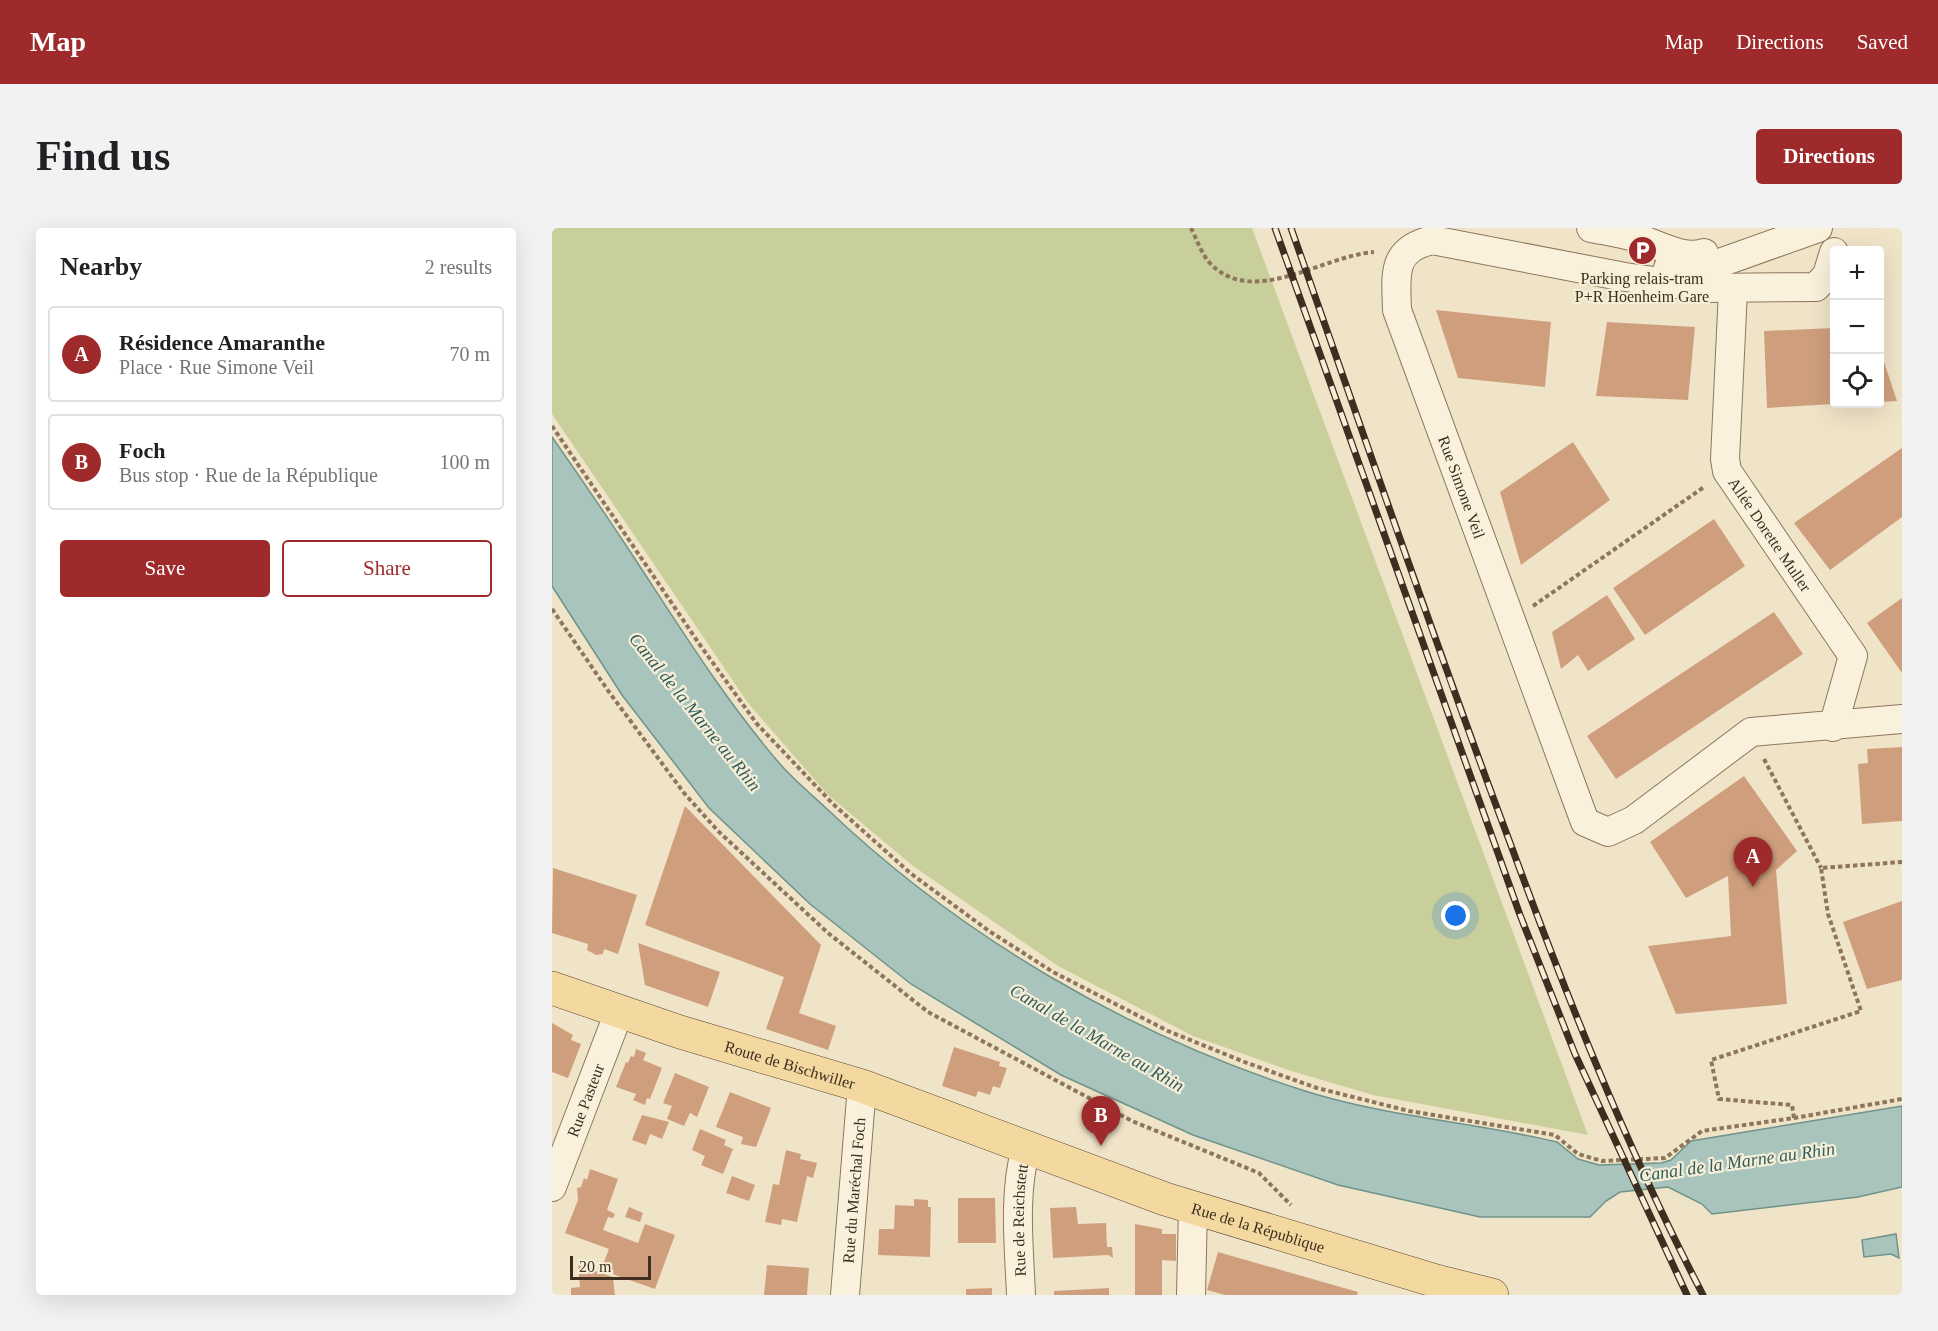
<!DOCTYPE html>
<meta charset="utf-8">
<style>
:root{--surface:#fff;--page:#f2f2f2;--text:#202124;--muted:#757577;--line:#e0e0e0;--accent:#9e2a2b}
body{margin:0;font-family:"Times New Roman",serif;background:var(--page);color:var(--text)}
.controls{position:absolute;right:18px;top:18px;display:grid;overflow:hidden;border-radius:6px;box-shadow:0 6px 24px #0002}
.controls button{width:54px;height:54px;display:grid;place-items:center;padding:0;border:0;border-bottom:2px solid var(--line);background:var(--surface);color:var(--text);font:30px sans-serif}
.scale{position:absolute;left:18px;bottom:15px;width:81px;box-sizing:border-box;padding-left:6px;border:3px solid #3d2e20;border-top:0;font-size:16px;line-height:21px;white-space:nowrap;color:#3d2e20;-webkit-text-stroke:4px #f7eed8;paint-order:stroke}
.you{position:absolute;left:904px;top:688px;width:21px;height:21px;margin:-15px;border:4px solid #fff;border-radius:50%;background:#1a73e8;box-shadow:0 0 0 9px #1a73e833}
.badge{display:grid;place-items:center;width:39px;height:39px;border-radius:50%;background:var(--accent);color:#fff;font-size:20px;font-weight:700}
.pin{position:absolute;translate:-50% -50px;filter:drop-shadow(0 2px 3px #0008)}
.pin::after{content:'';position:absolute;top:32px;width:21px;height:18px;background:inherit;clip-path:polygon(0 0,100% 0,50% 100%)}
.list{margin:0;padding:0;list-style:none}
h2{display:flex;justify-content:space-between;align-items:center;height:78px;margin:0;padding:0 24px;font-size:26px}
h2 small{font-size:20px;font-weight:400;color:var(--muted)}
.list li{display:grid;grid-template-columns:39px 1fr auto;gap:18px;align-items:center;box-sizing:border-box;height:96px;margin:0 12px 12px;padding:0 12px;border:2px solid var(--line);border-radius:6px}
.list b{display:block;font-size:22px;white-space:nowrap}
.list p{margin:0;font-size:20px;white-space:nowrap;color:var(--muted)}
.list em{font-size:20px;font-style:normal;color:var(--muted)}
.actions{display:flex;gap:12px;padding:18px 24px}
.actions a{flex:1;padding:14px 0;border:2px solid var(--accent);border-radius:6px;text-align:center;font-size:21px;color:var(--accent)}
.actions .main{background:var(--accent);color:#fff}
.icon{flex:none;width:33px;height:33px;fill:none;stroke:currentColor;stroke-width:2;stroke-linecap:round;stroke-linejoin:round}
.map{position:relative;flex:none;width:1350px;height:1067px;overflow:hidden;border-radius:6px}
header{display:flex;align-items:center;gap:36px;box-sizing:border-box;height:84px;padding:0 30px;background:var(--accent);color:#fff}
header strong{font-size:28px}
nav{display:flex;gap:33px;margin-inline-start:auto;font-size:21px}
.intro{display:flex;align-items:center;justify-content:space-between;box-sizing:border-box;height:144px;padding:0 36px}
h1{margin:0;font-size:42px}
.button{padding:15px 27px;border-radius:6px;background:var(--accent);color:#fff;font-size:21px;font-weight:700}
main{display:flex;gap:36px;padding:0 36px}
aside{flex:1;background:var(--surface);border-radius:6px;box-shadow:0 6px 24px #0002}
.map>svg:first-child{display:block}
</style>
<header>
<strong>Map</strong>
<nav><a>Map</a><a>Directions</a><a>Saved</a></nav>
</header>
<div class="intro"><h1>Find us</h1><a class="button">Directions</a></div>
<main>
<aside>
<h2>Nearby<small>2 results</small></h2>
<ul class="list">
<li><span class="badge">A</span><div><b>Résidence Amaranthe</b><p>Place · Rue Simone Veil</p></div><em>70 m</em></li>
<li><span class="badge">B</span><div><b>Foch</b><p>Bus stop · Rue de la République</p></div><em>100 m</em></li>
</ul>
<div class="actions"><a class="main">Save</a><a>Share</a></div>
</aside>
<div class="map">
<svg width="1350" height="1067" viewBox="0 0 1350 1067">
<rect width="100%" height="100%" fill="#f0e4c8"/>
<polygon fill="#c9cf9b" points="0,0 700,0 1036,907 821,867 736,842 641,808 506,738 361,638 275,566 196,475 0,186"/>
<g fill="#a9c4bc" stroke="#6f938a" stroke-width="1.5">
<path d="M0,209C28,249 56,290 83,331C129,401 173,472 228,536C242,552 259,566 274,580C408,708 577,807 753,863C835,889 921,894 1005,914L1026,931L1047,937L1109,935L1119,932L1139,913L1350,878V959L1306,969L1160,986L1150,976L1116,959L1068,964L1054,973L1038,989H928L786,957L641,907L509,847L359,756L258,676L157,580L70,467L0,358Z"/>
<polygon points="1344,1006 1347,1030 1339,1026 1312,1029 1310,1012"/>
</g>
<g fill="#cf9f7d">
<polygon points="884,82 999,94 993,159 906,150"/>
<polygon points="1055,94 1143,99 1136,172 1044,168"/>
<polygon points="1282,100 1282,176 1215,180 1212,103"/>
<polygon points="1328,122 1345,173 1328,174"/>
<polygon points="1021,214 1058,272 969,337 948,264"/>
<polygon points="1350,220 1350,289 1278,342 1242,295"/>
<polygon points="1162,291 1193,338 1093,407 1061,360"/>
<polygon points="1055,367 1083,411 1036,443 1026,427 1009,441 1000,404"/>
<polygon points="1350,370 1350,445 1315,395"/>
<polygon points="1222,384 1251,426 1064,551 1035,508"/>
<polygon points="1350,519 1350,593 1310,596 1306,536 1316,535 1315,521"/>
<polygon points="1192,548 1245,623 1224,642 1235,776 1124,786 1096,718 1179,708 1176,648 1134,670 1098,614"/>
<polygon points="133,578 269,717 247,785 284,798 276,822 214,801 232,749 93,697"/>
<polygon points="1,640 85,667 66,726 52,721 51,726 44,727 35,722 36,716 0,705"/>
<polygon points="1350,673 1350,752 1315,761 1291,694"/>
<polygon points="86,715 168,744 156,779 93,757"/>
<polygon points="0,795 21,807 19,812 29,816 16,850 0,844"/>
<polygon points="402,819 448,834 447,838 455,840 448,860 441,858 438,867 426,863 424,869 390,858"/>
<polygon points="84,821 94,825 91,832 110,840 98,871 95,870 93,877 81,872 84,866 64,859 74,834 76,835 79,828 82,829"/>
<polygon points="123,845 157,859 145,889 138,885 132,898 115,891 120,878 111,875"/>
<polygon points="178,864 219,880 204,919 189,916 191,909 164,899"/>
<polygon points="90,887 117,894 110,911 98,906 94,917 80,912"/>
<polygon points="148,901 174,912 172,917 181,921 171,946 149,937 153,928 140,922"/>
<polygon points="234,922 249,926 248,931 265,935 261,950 255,948 245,994 230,991 229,997 213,994 221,956 227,957"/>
<polygon points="38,941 66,951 55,982 63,986 61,990 56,989 51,1002 86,1015 93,996 123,1007 103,1061 49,1042 57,1021 13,1005 26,972 25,960 29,959 32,950 35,952"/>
<polygon points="180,948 203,957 197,973 174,965"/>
<polygon points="406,970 443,970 444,1015 406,1015"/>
<polygon points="362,971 376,972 376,979 379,979 378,1029 326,1027 327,1001 342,1001 343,977 362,978"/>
<polygon points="77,979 91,985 88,994 73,989"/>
<polygon points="524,979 526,996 554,995 555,1019 560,1019 561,1030 556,1027 501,1030 498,980"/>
<polygon points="583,996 610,1001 610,1006 624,1006 624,1033 610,1032 610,1067 583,1067"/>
<polygon points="666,1024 806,1064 805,1067 673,1067 655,1062"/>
<polygon points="26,1037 61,1049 63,1067 19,1067 19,1060 28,1059"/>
<polygon points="215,1037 257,1040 255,1067 212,1067"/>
<polygon points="440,1060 440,1067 414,1067 414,1061"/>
<polygon points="557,1060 557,1067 502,1067 502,1063"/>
</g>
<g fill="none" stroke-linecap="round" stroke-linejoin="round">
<defs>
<g id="minor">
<path d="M1039,0C1054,3 1070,5 1085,10C1105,16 1131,32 1152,25"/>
<path id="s1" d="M1282,24L1275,47L1264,59L1153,60L1073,49L880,12C839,22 844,46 845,82L1033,594L1056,604L1082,592L1199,504L1350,491"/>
<polyline points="1116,40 1145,43 1266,0"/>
<path id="s2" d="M1181,62L1173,231L1175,243L1301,428L1281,499"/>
<path id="s3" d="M0,959L67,784"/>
<path id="s4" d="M293,1067L310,858"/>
<path id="s5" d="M469,1067C467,1017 461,968 474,919"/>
<polyline points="639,1067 641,980"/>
</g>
<g id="major">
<path id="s6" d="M0,760L128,804L310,858L613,971L884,1053L940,1067"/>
</g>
</defs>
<use href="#minor" stroke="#8d765c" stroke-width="30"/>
<use href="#major" stroke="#5b4430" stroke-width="34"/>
<g stroke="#8d765c" stroke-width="4" stroke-dasharray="4.5 3" stroke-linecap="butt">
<path d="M639,0C644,10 649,24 656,33C699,82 769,28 822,24"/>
<polyline points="0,198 148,417 205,496 281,576 358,645 437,703 501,744 616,803 695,835 765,860 857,883 1003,907 1026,926 1050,933 1113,930 1150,903 1242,890 1350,871"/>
<polyline points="981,378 1152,259"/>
<polyline points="0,381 57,464 132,565 166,603 276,705 376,784 580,893 707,945 739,977"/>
<polyline points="1212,531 1269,640"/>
<polyline points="1242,890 1240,877 1167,871 1159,832 1309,783 1276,686 1269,640 1350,634"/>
</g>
<use href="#minor" stroke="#faf1dc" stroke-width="28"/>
<use href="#major" stroke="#f3d9a0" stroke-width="33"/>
<defs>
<g id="rail">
<polyline points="723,0 968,687 1023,826 1135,1067"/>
<path d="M739,0C811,204 881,410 957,612C1014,767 1075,921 1151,1067"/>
</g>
</defs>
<use href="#rail" stroke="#3d2e20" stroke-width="7"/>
<use href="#rail" stroke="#f7eed8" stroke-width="4.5" stroke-dasharray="14" stroke-linecap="butt"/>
</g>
<defs>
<symbol id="parking-disc" viewBox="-11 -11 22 22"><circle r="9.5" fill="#9e2a2b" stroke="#f7eed8"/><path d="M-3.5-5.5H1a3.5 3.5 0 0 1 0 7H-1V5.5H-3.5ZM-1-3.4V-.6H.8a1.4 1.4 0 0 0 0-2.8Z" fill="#fff"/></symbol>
</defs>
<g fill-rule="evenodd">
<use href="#parking-disc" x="1074" y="6" width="33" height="33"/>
</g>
<g text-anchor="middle" stroke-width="4.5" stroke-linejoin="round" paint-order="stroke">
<g font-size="16" fill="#3d2e20" stroke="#f7eed8">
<text x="1090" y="56">Parking relais-tram<tspan x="1090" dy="18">P+R Hoenheim Gare</tspan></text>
</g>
<g font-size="16" fill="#3d2e20" stroke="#f7eed8">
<text dy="6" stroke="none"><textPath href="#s1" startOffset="706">Rue Simone Veil</textPath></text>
<text dy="6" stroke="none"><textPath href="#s2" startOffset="258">Allée Dorette Muller</textPath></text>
<text dy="6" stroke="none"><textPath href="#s6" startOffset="250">Route de Bischwiller</textPath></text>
<text dy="6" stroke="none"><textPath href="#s3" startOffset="93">Rue Pasteur</textPath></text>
<text dy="6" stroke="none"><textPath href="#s4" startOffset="105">Rue du Maréchal Foch</textPath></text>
<text dy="6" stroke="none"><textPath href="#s5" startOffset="75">Rue de Reichstett</textPath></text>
<text dy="6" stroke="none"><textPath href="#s6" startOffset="746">Rue de la République</textPath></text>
</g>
<g font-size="18" font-style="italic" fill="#2f5d5a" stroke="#f7eed8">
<text transform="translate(143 484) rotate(51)" y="6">Canal de la Marne au Rhin</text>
<text transform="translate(545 810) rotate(30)" y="6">Canal de la Marne au Rhin</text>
<text transform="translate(1185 934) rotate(-8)" y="6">Canal de la Marne au Rhin</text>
</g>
</g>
</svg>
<div class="controls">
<button>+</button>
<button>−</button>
<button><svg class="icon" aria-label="locate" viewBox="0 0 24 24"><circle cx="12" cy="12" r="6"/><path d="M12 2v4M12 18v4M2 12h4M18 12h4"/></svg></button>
</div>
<div class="scale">20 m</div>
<div class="you"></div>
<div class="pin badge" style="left:1201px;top:659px">A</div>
<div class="pin badge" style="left:549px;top:918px">B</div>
</div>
</main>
